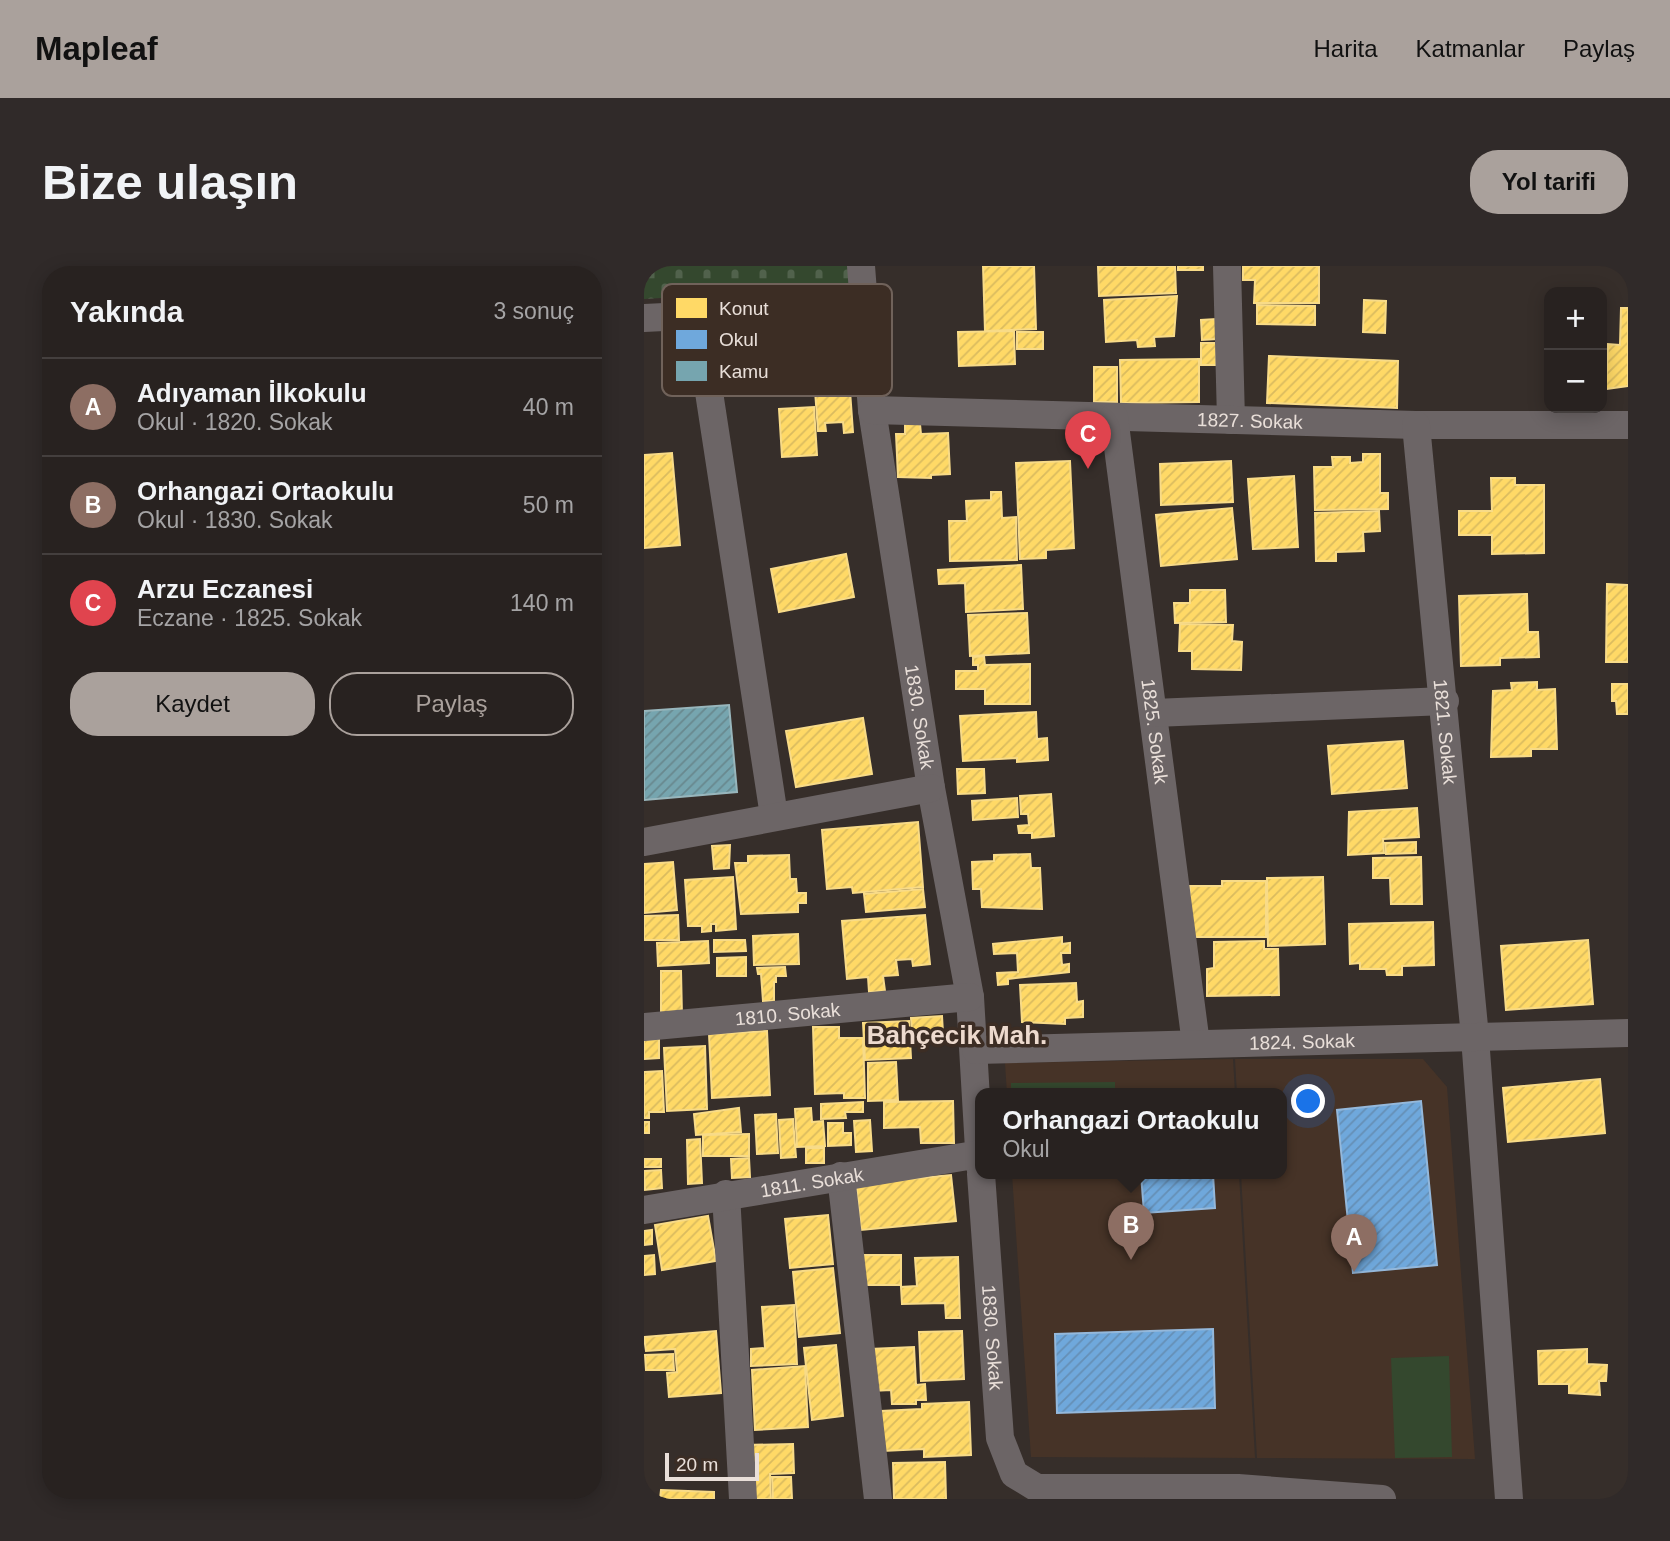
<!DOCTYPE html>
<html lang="tr">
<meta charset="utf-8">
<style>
:root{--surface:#282220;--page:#302a29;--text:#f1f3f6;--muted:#a5a4a5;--line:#443f3e;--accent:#aaa19c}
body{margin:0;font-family:Arial,sans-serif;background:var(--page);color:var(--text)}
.controls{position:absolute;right:21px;top:21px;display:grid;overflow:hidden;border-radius:14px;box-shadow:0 4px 18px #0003}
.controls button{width:63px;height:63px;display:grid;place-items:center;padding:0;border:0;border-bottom:2px solid var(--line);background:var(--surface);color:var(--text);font:35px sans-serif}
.scale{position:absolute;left:21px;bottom:18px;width:94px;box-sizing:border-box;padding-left:7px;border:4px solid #e9dfd9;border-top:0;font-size:19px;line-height:24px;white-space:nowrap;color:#e9dfd9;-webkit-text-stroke:5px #3c2d24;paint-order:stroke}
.you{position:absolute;left:665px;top:836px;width:24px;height:24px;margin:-18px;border:5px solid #fff;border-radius:50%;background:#1a73e8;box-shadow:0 0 0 10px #1a73e833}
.badge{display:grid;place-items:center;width:46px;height:46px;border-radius:50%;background:var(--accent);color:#fff;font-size:23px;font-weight:700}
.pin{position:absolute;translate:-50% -58px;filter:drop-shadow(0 2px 4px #0008)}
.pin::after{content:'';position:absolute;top:37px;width:24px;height:21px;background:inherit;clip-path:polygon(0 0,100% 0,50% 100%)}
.popup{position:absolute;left:331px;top:822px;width:312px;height:91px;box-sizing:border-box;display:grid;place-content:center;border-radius:14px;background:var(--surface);filter:drop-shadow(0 2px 5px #0005);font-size:23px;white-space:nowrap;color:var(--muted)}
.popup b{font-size:26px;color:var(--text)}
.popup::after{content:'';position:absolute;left:50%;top:100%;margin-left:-14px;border:14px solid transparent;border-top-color:var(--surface)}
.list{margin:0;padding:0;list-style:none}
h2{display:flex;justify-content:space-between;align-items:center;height:91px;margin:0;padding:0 28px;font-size:30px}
h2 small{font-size:23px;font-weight:400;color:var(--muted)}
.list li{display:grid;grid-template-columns:46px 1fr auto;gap:21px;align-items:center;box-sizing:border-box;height:98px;padding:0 28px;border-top:2px solid var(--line)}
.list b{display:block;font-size:26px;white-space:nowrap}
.list p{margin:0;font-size:23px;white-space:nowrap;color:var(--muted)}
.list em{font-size:23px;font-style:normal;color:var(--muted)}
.actions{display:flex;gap:14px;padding:21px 28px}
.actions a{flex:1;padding:16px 0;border:2px solid var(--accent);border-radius:28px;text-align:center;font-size:24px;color:var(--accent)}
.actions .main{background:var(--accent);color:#111}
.map{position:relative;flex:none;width:984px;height:1233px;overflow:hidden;border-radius:28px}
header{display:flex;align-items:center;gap:42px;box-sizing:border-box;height:98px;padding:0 35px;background:var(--accent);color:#111}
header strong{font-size:33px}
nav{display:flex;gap:38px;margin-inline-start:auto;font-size:24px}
.intro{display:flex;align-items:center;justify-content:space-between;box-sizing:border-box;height:168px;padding:0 42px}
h1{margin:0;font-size:49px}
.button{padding:18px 32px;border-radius:28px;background:var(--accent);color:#111;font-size:24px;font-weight:700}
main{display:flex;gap:42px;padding:0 42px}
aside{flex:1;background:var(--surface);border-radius:28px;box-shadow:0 4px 18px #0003}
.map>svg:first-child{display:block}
</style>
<header>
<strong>Mapleaf</strong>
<nav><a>Harita</a><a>Katmanlar</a><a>Paylaş</a></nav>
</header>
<div class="intro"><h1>Bize ulaşın</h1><a class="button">Yol tarifi</a></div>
<main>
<aside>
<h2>Yakında<small>3 sonuç</small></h2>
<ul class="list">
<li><span class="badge" style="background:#8d6e63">A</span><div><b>Adıyaman İlkokulu</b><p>Okul · 1820. Sokak</p></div><em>40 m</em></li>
<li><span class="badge" style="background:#8d6e63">B</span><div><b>Orhangazi Ortaokulu</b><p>Okul · 1830. Sokak</p></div><em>50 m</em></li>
<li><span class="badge" style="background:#e0444e">C</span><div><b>Arzu Eczanesi</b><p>Eczane · 1825. Sokak</p></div><em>140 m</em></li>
</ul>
<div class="actions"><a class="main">Kaydet</a><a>Paylaş</a></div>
</aside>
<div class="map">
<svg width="984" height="1233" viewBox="0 0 984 1233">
<defs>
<pattern id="cemetery-stones" width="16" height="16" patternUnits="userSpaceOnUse" patternTransform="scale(1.75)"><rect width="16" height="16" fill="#34482e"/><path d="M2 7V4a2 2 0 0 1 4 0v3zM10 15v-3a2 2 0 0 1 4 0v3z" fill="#51624c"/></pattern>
<pattern id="homes-hatch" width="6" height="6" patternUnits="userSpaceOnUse" patternTransform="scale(1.75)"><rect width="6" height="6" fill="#ffd966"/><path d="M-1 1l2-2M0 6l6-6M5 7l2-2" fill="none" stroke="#dabb5f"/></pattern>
<pattern id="schools-hatch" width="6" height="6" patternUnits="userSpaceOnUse" patternTransform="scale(1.75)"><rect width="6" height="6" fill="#6fa8dc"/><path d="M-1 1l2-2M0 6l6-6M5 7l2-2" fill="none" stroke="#658fb5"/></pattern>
<pattern id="public-hatch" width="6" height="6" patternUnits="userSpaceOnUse" patternTransform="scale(1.75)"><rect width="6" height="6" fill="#76a5af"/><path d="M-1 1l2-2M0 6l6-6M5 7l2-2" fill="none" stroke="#68888e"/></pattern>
</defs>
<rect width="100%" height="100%" fill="#362e2a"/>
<g fill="#463327">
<polygon points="589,793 591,828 363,828 361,797"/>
<polygon points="591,793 779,793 803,821 831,1193 613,1192 597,908 638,908 638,828 593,828"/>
<polygon points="368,908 595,908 611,1192 387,1191"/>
</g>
<polygon fill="url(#cemetery-stones)" points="0,0 204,0 207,21 0,33"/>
<g fill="#34482e">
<polygon points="471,816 471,828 367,828 367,817"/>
<polygon points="805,1090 808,1191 751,1192 747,1092"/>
</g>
<g fill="url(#homes-hatch)" stroke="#f8db88" stroke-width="2">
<polygon points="339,0 390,0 392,63 341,65"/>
<polygon points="454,0 531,0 532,27 455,30"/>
<rect x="534" y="0" width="25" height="4"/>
<polygon points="599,0 675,0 675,37 610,37 611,14 599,14"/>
<polygon points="533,30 530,70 510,71 511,80 494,81 493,74 462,76 460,34"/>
<polygon points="720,34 742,35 741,67 719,66"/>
<polygon points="613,39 671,40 671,59 613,58"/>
<polygon points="977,42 984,42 984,120 962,123 964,78 976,79"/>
<polygon points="572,53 573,73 558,74 557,54"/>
<polygon points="370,65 371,98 315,100 314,66"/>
<rect x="373" y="66" width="26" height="17"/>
<polygon points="171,76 172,107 150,108 150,114 119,115 118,83 150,82 150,77"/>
<rect x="557" y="77" width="15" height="22"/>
<polygon points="625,90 754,95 753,142 623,137"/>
<polygon points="555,93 555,136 477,137 476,94"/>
<polygon points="204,97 209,166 200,167 199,156 181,157 182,165 174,165 170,111 175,111 174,99"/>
<rect x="450" y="101" width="23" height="35"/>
<polygon points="170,141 173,189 138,191 135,143"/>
<polygon points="261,158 276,158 277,168 304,167 306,208 287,209 287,212 254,211 252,168 261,168"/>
<polygon points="28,187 36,279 0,282 0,189"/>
<polygon points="719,188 736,188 736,227 744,227 744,243 671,244 670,201 689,201 688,191 706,191 706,197 719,196"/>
<polygon points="426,195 430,282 402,284 402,292 376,293 372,197"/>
<polygon points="587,195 589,236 517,239 516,198"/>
<polygon points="650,210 654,281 609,283 604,213"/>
<polygon points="847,212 871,212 871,219 900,219 900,287 848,288 848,269 815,269 815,245 848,245"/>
<polygon points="347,226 357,226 358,252 372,251 373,294 306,295 305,255 323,255 322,235 347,234"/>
<polygon points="588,242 593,293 517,300 512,249"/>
<polygon points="735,245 736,265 719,266 720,285 692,286 692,295 672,295 671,247"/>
<polygon points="202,288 210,331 135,346 127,303"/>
<polygon points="377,299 379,343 322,346 321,317 295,318 294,304"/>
<polygon points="963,318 984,319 984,396 962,396"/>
<polygon points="546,324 581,324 582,356 531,357 530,337 546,337"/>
<polygon points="883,328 884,366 894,366 895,391 856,392 856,399 817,400 815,330"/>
<polygon points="383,347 385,387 326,390 324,349"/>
<polygon points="536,358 589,359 588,375 598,376 597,404 548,403 548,385 535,385"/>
<polygon points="340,390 341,399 386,398 386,438 341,438 341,423 312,423 312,405 334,405 334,399 329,399 329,391"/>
<polygon points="893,416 893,424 911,423 913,483 887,483 887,490 847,491 849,425 868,424 867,417"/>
<polygon points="968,418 984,418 984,448 973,448 972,435 968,435"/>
<polygon points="392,446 393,473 403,472 404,494 373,496 373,492 319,495 316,450"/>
<polygon points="219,452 228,508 152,521 142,465"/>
<polygon points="759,475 763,522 688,528 684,480"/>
<polygon points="313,503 340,503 341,527 314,528"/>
<polygon points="407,528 410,570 388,572 388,567 375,567 374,560 385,559 384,548 377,548 376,530"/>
<polygon points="373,532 374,551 329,554 328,535"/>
<polygon points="773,542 775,571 739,573 740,587 704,589 705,546"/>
<polygon points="274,556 279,621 209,627 208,621 183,623 178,564"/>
<polygon points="772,576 772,587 742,588 741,577"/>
<polygon points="86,579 85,602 70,603 68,580"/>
<polygon points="386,588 387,602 396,602 398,643 338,641 337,623 329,623 328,596 350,595 350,589"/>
<polygon points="145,589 146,613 152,613 153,627 162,627 162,637 154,637 154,646 97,648 91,597 104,597 104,590"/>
<polygon points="777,591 778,638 747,638 746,612 729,612 729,592"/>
<polygon points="29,596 33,644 0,647 0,598"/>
<polygon points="89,611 92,663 72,665 72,658 67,658 67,665 58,666 58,660 44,660 41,614"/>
<polygon points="679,611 681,678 624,680 623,612"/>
<polygon points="578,615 622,615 622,671 546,671 546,620 578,620"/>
<polygon points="279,623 281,641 222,646 220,628"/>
<polygon points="34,649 35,674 0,674 0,650"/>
<polygon points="281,649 286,698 269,700 268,693 252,694 254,709 239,710 241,725 225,726 224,711 203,713 198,655"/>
<polygon points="789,656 790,699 758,700 758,709 743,709 742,703 716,703 716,697 706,698 705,658"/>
<polygon points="154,668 155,698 110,699 109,670"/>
<polygon points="418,671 418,678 426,677 426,687 417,687 418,699 425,698 425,706 364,713 364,718 354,719 353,707 374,706 373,687 350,688 349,678"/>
<polygon points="70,674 101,674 102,685 70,686"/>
<polygon points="944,674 949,738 862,744 857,680"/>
<polygon points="64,675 65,697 14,700 13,677"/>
<polygon points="620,675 620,683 634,683 635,729 563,730 563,703 570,702 570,676"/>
<polygon points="102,691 102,710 73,710 73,692"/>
<polygon points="141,701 142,710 132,710 132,716 130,716 130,735 119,735 117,708 114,708 113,702"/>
<polygon points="17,705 37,705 38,750 17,750"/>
<polygon points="432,717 433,736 439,735 439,751 421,752 421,758 378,756 376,719"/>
<polygon points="298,750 299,767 268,769 267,752"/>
<polygon points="265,755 267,792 221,794 219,757"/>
<polygon points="169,761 195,761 195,772 219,772 221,832 200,832 200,827 171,828"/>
<polygon points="123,765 126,829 68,832 65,768"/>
<polygon points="15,773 15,792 0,793 0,774"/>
<polygon points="61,780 63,843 23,845 20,782"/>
<polygon points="252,796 254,834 224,835 224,797"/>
<polygon points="18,805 20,846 5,846 5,852 0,852 0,806"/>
<polygon points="956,813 961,867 864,876 859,822"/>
<polygon points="309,835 310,877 277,877 276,861 240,862 240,836"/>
<polygon points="219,836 219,846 201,846 202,852 177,853 177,838"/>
<polygon points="95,842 97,866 52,869 50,848"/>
<polygon points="167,842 168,856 179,855 181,880 153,881 151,843"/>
<polygon points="132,848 134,887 113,888 111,849"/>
<polygon points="149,853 152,891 137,892 135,854"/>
<polygon points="226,854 228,885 212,886 210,855"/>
<rect x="0" y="856" width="5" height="11"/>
<polygon points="184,857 199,857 199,867 207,867 207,879 184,880"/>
<polygon points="105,868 105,890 59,890 59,869"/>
<polygon points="56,873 58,917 44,918 43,874"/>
<rect x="162" y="882" width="18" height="15"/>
<polygon points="105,892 106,911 88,912 87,893"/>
<rect x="0" y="893" width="17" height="8"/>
<polygon points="17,904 18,922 1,924 0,905"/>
<polygon points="307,909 312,955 217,964 212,918"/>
<polygon points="184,949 189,998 146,1002 141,953"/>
<polygon points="64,950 72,995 18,1004 11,959"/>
<polygon points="8,964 8,978 0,979 0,965"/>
<polygon points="10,989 11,1008 0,1009 0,990"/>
<rect x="219" y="989" width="38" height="30"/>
<polygon points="314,991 316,1052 302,1052 301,1037 258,1038 257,1021 273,1020 271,992"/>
<polygon points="189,1002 196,1067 155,1071 149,1006"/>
<polygon points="150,1039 153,1098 107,1100 107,1083 121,1082 118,1041"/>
<polygon points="72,1065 77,1127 25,1131 23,1107 33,1106 31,1083 2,1085 0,1071"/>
<polygon points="318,1065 320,1113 277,1115 275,1066"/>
<polygon points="192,1079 199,1150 168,1154 160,1082"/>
<polygon points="270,1081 272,1119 281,1118 282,1134 272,1134 272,1138 248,1138 247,1124 228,1125 226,1083"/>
<polygon points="943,1083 943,1098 963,1099 962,1115 955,1115 956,1129 925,1127 925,1118 895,1118 894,1085"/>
<polygon points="29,1088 30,1104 2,1104 1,1089"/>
<polygon points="161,1100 164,1161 111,1164 108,1104"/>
<polygon points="325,1136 327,1189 280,1191 280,1183 239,1185 237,1145 278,1143 278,1138"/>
<polygon points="149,1178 150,1207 126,1208 127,1233 104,1233 102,1179"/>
<polygon points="301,1196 302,1233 250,1233 249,1197"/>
<polygon points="128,1211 147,1211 148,1233 129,1233"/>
<polygon points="17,1224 70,1226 70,1233 16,1233"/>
</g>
<g fill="url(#schools-hatch)" stroke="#94b8db" stroke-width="2">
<polygon points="777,835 793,999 709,1007 693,844"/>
<polygon points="497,908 569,908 571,942 500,947"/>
<polygon points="569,1063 571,1142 413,1147 411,1068"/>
</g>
<polygon fill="url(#public-hatch)" stroke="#98b6bc" stroke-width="2" points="85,439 93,526 0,534 0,445"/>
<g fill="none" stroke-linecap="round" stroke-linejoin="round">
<g stroke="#6c6566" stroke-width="28">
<path id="s1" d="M217,0L228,144L287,522L326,731L336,900"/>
<polyline points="583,0 587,154"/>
<polyline points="53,48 130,550"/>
<polyline points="0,52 220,41"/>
<path id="s2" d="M228,144L772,159H984"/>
<path id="s3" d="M470,151L552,778"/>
<path id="s4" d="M772,159L831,771L865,1233"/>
<polyline points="510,447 801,435"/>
<polyline points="0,576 287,522"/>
<path id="s5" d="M0,761L326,731"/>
<path id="s6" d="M332,784L984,767"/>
<path id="s7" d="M337,908L356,1172L370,1208L393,1222H594L738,1233"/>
<polyline points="197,910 234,1233"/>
<polyline points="82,928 99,1233"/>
<path id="s8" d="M0,944L336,888"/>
</g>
</g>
<g text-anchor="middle" stroke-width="7" stroke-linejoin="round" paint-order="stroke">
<g font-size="19" fill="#e9dfd9" stroke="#3c2d24">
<text dy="7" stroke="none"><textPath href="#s2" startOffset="378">1827. Sokak</textPath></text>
<text dy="7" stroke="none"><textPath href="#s1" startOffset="455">1830. Sokak</textPath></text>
<text dy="7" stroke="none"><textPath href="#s3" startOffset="317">1825. Sokak</textPath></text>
<text dy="7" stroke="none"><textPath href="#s4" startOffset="308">1821. Sokak</textPath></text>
<text dy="7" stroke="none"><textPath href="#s5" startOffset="144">1810. Sokak</textPath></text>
<text dy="7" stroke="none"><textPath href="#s6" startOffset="326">1824. Sokak</textPath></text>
<text dy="7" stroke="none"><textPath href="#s8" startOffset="170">1811. Sokak</textPath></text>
<text dy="7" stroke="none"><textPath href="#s7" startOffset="164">1830. Sokak</textPath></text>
</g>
<g font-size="26" font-weight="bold" fill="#eddace" stroke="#3c2d24">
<text x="313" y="778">Bahçecik Mah.</text>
</g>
</g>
<rect x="18" y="18" width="230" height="112" rx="10" fill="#3c2d24" stroke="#70625a" stroke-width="2"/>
<rect x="32" y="32" width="31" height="20" fill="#ffd966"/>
<rect x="32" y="64" width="31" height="19" fill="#6fa8dc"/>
<rect x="32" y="95" width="31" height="20" fill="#76a5af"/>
<g font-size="19" fill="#e9dfd9">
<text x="75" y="49">Konut</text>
<text x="75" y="80">Okul</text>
<text x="75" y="112">Kamu</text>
</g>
</svg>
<div class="controls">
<button>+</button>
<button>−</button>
</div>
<div class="scale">20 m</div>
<div class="you"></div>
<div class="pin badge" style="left:710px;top:1006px;background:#8d6e63">A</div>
<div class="pin badge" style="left:487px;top:994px;background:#8d6e63">B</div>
<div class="popup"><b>Orhangazi Ortaokulu</b>Okul</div>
<div class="pin badge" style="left:444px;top:203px;background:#e0444e">C</div>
</div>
</main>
